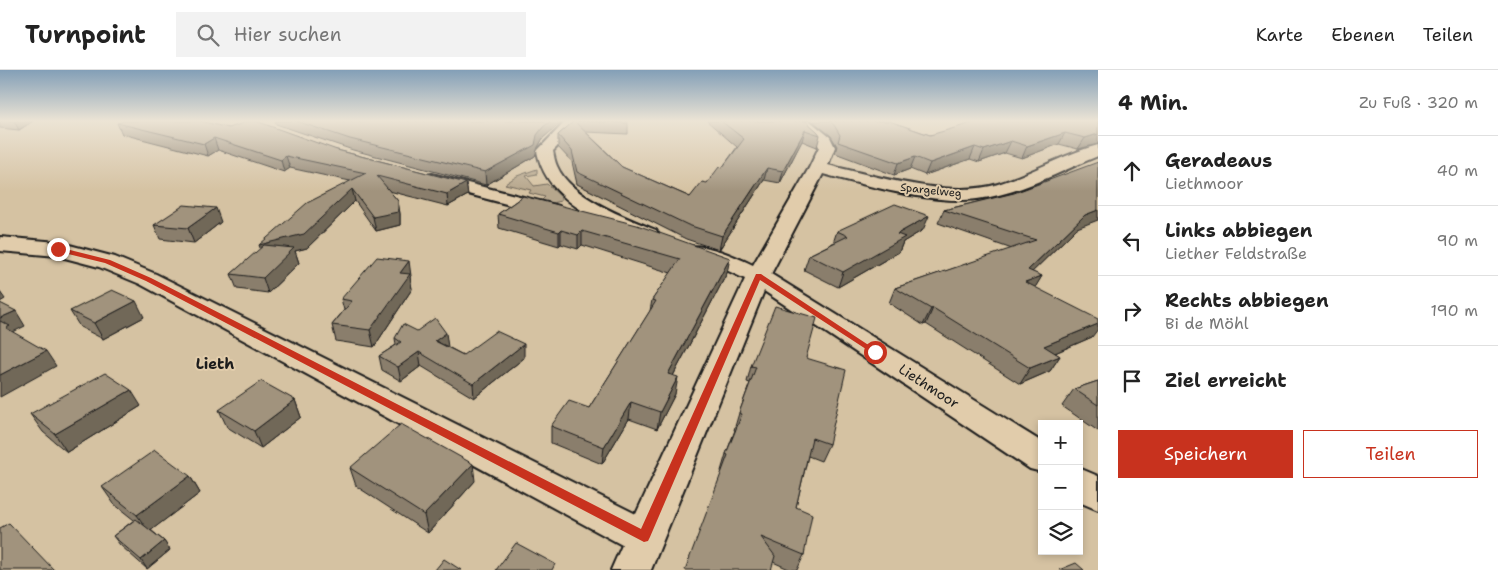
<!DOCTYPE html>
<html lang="de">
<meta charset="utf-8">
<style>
:root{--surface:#fff;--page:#f2f2f2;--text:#222;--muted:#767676;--line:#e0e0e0;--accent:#c8321e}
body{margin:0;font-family:"Shantell Sans",sans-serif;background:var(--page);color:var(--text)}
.controls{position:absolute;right:15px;bottom:15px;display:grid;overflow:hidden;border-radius:0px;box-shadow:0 2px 8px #0003}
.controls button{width:45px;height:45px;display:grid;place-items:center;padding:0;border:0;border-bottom:1px solid var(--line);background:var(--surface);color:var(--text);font:25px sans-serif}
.stop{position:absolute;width:15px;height:15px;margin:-11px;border:4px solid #c8321e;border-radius:50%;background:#fff}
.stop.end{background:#c8321e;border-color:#fff;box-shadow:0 1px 5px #0008}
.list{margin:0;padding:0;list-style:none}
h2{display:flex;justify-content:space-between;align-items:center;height:65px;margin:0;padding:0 20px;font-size:21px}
h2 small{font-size:16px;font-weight:400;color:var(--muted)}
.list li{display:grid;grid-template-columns:32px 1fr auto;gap:15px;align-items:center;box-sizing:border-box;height:70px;padding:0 20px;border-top:1px solid var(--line)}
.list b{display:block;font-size:19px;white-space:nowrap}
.list p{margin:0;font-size:16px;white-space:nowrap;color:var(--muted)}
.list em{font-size:16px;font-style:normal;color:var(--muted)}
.actions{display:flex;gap:10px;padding:15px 20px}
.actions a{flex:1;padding:11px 0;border:1px solid var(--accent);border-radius:0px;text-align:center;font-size:18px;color:var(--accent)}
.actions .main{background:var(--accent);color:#fff}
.icon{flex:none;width:28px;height:28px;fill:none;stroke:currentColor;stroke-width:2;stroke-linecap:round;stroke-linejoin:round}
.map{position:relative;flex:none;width:1098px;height:500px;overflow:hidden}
header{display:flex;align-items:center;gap:30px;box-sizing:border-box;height:70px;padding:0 25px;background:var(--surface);border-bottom:1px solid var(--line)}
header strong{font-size:24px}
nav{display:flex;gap:28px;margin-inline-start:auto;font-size:18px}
.search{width:350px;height:45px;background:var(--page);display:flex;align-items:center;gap:12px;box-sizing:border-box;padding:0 18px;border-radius:0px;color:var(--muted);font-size:19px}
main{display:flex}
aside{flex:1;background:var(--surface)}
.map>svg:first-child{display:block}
</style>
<header>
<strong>Turnpoint</strong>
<div class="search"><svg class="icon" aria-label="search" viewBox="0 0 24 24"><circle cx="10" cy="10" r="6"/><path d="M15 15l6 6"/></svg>Hier suchen</div>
<nav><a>Karte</a><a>Ebenen</a><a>Teilen</a></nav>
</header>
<main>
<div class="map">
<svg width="1098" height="500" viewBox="0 0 1098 500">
<rect width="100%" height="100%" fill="#d5c2a2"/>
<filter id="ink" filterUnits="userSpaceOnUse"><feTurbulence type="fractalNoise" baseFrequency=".02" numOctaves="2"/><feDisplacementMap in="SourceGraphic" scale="10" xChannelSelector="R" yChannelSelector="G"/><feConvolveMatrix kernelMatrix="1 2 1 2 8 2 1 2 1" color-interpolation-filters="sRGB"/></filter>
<g filter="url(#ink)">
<polygon fill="#b6a68c" stroke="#696154" points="537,99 537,104 526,106 534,116 547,114 561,127 561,131 551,133 541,131 545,127 529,123 531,120 505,114 517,106"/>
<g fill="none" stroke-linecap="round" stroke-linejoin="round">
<defs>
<g id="street">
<path d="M566,51H580L573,61L553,81C554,86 555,92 557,96C570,127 626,148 656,160L659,165L656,170L648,171L640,170C599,150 546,131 537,81Z"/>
<path d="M794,51H810L830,67L835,77L828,95C874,106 952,129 998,114C1032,103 1064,84 1098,75V86C1059,102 1019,124 977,129C934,135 866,115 823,104L771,204L1042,372V402L1030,399L764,221L651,500H611L622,475L140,214L99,197L57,186L0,181V167L58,172L115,187L156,204L636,444L745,209L720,197L688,187L685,182L688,177C706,173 736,187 753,195L809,98L819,77L817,72Z"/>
<polygon points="432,104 559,136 562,140 559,144 552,146 426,113 423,109 426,105"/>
<polygon points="1079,398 1098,406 1098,440 1079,432"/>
</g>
</defs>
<use href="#street" stroke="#1c1c1c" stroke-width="4"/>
<use href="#street" fill="#e1ccab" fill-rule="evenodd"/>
</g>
<g fill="#8a7e6c" stroke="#1c1c1c">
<polygon points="0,51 33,51 19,60 0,58"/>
<polygon points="275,51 563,51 543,68 538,77 535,86 486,115 353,80 276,54"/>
<polygon points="574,51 628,53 628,64 586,62 622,97 690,127 707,113 722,98 737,77 707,51 806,51 820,65 817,77 802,71 780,113 764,110 719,180 686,169 577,114 572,92 558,77 558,65"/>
<polygon points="813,51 889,51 930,65 1098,51 1078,79 1059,74 1022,88 1005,83 979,92 970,89 925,105 910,99 894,105 835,83 837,76 831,66"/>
<polygon points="117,53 229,58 337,80 466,113 468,125 448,136 389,121 398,131 400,144 400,155 376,161 355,131 307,178 295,181 299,193 268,223 237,219 231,204 350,111 290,98 284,102 218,80 208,86 122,64"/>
<polygon points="1014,123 1077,158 1032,202 1042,206 1035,217 1092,267 1055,283 1060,286 1050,301 1020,314 926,254 923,255 889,233 895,218 1012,179 938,153 944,140"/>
<polygon points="523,126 727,203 673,306 675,324 657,359 629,349 602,394 551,373 551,356 589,338 650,241 652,230 671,203 582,175 578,179 561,174 559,176 499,158 498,144"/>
<polygon points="221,152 194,173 160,169 154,155"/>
<polygon points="923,160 903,172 899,182 838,217 804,200 809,185 833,173 837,161"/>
<polygon points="411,206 410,207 412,219 374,277 336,271 332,255 344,240 341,229"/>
<polygon points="70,241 144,247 103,269 80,257"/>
<polygon points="395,268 448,277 463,285 524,288 474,328 421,296 401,311 382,300 379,286 396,275"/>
<polygon points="806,288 829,374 821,391 808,386 796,437 804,485 797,500 791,500 773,492 721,401 726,384 735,360 734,360 739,343 750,313 747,312 751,296"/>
<polygon points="1098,311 1098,361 1062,336 1074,319"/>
<polygon points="295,330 301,347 261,378 227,357 219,340"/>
<polygon points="141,336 67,382 43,362 30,344"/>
<polygon points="350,398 475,411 428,463 356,416"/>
<polygon points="190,406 200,423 151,460 164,471 170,480 147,499 120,475 113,466 134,450 114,434 102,417"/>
</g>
<g fill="#716758" stroke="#1c1c1c">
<polygon points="14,51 33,51 19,60"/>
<polygon points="551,51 563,51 543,68 538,77 535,86 486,115 485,102 537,65 543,57"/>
<polygon points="805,60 802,71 780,113 783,101"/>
<polygon points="1065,63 1059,74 1022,88 1027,76"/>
<polygon points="1098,64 1098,74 1078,79 1085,68"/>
<polygon points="214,68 218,80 208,86 204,74"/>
<polygon points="1011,71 1005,83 979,92 984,80"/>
<polygon points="975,77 970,89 925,105 930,93"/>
<polygon points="286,86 290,98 284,102 281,90"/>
<polygon points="915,87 910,99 894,105 898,93"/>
<polygon points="767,98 764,110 719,180 722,166"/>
<polygon points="466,113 468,125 448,136 447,124"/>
<polygon points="352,119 355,131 307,178 295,181 299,193 268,223 263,208 264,189 259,175"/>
<polygon points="398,131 400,144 400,155 376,161 373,147"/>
<polygon points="216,138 221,152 194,173 188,158"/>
<polygon points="1098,140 1098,150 1077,158 1020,214 1028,200 1085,145"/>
<polygon points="929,146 923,160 903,172 899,182 838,217 843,202 897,164"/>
<polygon points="561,160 561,174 559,176 559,162"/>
<polygon points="582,161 582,175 578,179 578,165"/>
<polygon points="730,188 727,203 665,321 668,304"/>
<polygon points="409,191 411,206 410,207 412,219 374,277 370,260 400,203"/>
<polygon points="1042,206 1033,221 1025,212"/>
<polygon points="0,222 5,229 0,232"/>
<polygon points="136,231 144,247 103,269 94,253"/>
<polygon points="933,238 926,254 923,255 931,239"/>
<polygon points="16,241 25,256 13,262 20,271 0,253 0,248"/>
<polygon points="1098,254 1098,259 1092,267 1034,292 1044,276"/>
<polygon points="446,263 448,277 435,271"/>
<polygon points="524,274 524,288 474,328 473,314"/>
<polygon points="46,281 56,296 0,327 0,305"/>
<polygon points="419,282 421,296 401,311 398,297"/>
<polygon points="1060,286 1050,301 1020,314 1030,298"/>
<polygon points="678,307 675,324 657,359 660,342"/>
<polygon points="131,320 141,336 67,382 55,364"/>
<polygon points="295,330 301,347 261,378 254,361"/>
<polygon points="631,332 629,349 602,394 604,377"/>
<polygon points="473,394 475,411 428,463 424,445"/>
<polygon points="190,406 200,423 149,462 137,445"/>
<polygon points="164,471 170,480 147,499 141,490"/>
</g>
<g fill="#a1937d" stroke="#1c1c1c">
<polygon points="124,51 200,51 229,58 249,51 256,51 337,80 466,113 447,124 377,106 398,131 398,142 373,147 352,119 304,164 259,175 307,133 366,103 286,86 281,90 214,68 204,74 117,53"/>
<polygon points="296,51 551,51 543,57 537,65 535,75 485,102 350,69"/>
<polygon points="574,51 622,97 690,127 702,112 707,113 719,97 722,98 744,69 721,51 806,51 818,62 820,65 805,60 783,101 767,98 722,166 688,155 577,102 572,81 558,65 574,51 627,51 628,53"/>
<polygon points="830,51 889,51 930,65 979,51 1098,51 1098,64 1085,68 1065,63 1027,76 1011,71 984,80 975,77 930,93 915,87 898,93 838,72 840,65 834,55"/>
<polygon points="1098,92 1098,140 1085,145 1028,200 1042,206 1025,212 1098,249 1098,254 1044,276 1060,286 1030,298 933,238 931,239 895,218 1036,170 944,140 1014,123"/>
<polygon points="523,126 637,155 730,188 668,304 678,307 660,342 631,332 604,377 551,356 569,331 589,338 656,231 652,230 680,189 582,161 578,165 561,160 559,162 498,144"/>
<polygon points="895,134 929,146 897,164 905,167 843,202 809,185 848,166 837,161"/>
<polygon points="184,135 216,138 188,158 154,155"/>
<polygon points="264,175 294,178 263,208 231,204"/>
<polygon points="377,187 409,191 400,203 410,204 370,260 332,255 352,231 341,229"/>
<polygon points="112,220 136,231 94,253 70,241"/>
<polygon points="0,233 16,241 0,248"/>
<polygon points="775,236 817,248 806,288 846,300 829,374 812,368 796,437 812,444 804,485 761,467 775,486 771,500 685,500 728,385 726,384 742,344 739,343 756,297 751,296"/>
<polygon points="435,248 446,263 435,271 463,285 496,261 524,274 473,314 419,282 398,297 379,286 401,272 395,268 403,254 417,261"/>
<polygon points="0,251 10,256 6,258 46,281 0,305"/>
<polygon points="105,303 131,320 55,364 30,344"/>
<polygon points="261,311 295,330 254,361 219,340"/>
<polygon points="1098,311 1098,335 1074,319"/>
<polygon points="401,354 473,394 424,445 350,398"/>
<polygon points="155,380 190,406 137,445 102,417"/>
<polygon points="136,449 164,471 141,490 113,466"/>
<polygon points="9,453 54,500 0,500 0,458"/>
<polygon points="516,473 555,494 552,500 496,500"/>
<polygon points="444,489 461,500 435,500"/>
<polygon points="1076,493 1084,500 1059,500"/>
</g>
</g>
<linearGradient id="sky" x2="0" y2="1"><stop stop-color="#839fb7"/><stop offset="0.42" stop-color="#ece4d5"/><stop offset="1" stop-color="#ece4d5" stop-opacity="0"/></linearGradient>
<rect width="1098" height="121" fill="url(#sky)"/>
<polygon fill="#c8321e" points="58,177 110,190 151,208 641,459 756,204 761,204 879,282 878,283 872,283 760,210 650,467 648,471 644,472 146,211 105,193 56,181 56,178"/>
<g text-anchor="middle" stroke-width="4" stroke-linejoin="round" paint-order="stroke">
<g font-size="11" fill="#1c1c1c" stroke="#e1ccab">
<text transform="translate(931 120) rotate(6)" y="4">Spargelweg</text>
</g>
<g font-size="14" fill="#1c1c1c" stroke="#e1ccab">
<text transform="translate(929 316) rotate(33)" y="5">Liethmoor</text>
</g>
<g font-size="15" font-weight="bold" fill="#1c1c1c" stroke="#e1ccab">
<text x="215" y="299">Lieth</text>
</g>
</g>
</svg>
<div class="controls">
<button>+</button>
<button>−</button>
<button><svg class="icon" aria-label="layers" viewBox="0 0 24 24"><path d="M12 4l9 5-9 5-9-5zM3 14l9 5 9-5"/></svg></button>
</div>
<div class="stop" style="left:875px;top:282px"></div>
<div class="stop end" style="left:58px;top:179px"></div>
</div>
<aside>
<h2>4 Min.<small>Zu Fuß · 320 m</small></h2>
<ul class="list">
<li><svg class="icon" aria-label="ahead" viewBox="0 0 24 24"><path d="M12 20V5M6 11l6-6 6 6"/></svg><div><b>Geradeaus</b><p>Liethmoor</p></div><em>40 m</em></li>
<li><svg class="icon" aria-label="left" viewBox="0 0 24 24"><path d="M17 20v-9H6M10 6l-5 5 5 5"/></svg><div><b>Links abbiegen</b><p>Liether Feldstraße</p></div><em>90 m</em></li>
<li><svg class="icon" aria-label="right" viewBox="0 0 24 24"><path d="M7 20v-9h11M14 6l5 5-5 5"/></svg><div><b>Rechts abbiegen</b><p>Bi de Möhl</p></div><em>190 m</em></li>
<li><svg class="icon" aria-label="arrive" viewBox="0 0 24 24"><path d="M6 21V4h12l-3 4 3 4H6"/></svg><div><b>Ziel erreicht</b></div></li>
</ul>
<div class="actions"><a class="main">Speichern</a><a>Teilen</a></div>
</aside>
</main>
